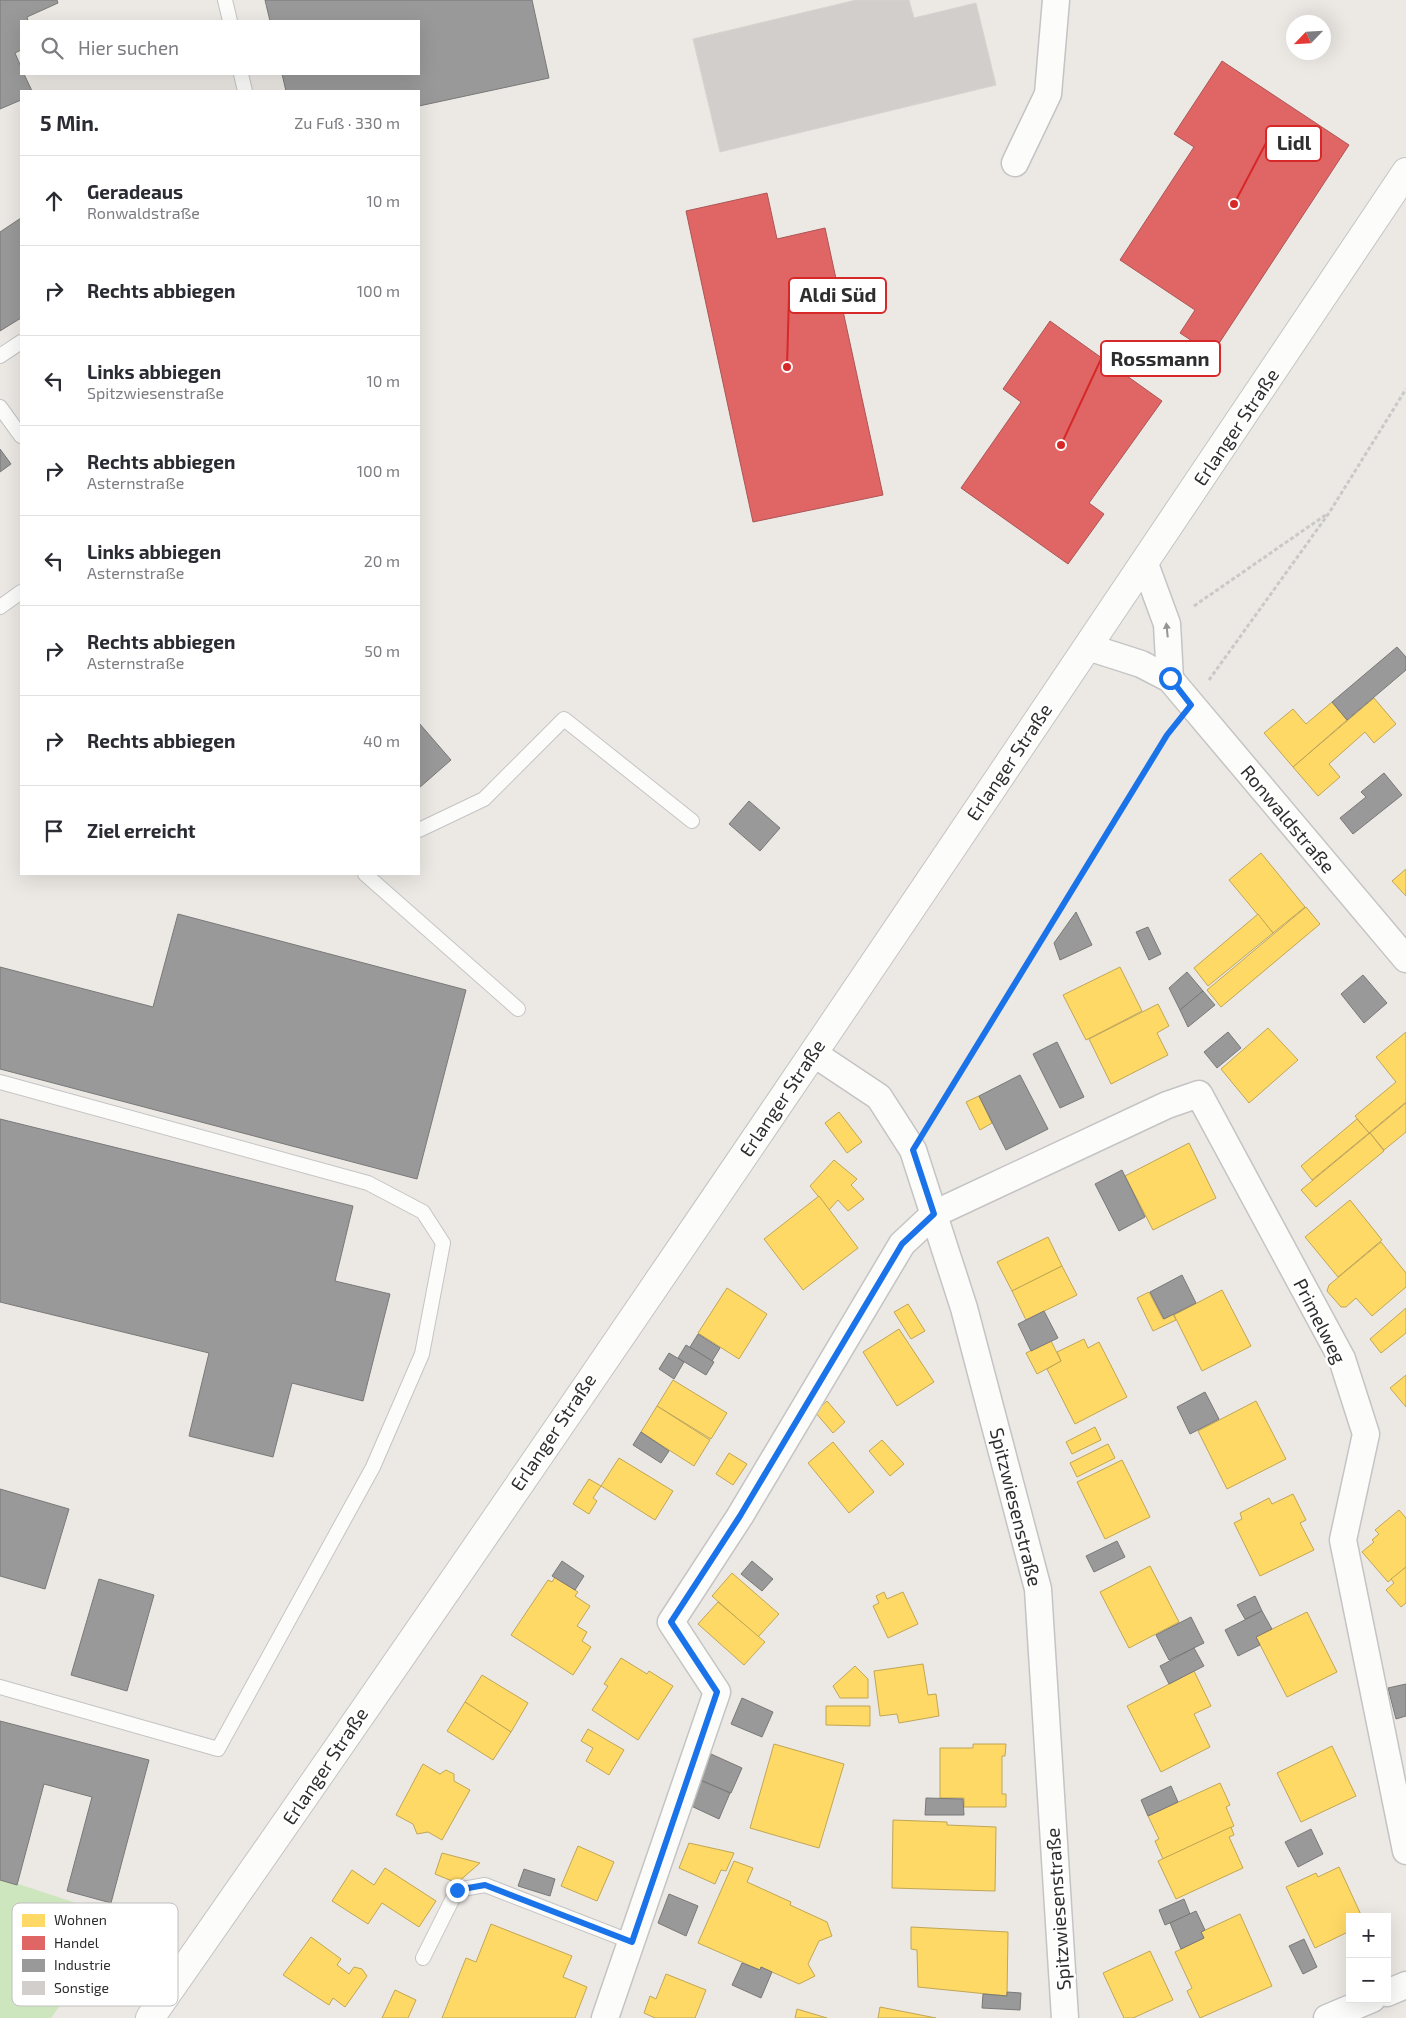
<!DOCTYPE html>
<html lang="de">
<meta charset="utf-8">
<style>
:root{--surface:#fff;--page:#f7f7f7;--text:#2b2b33;--muted:#7c7c81;--line:#e1e1e2}
body{margin:0;font-family:"Exo 2",sans-serif;background:var(--page);color:var(--text)}
.controls{position:absolute;right:15px;bottom:15px;display:grid;overflow:hidden;border-radius:0px;box-shadow:0 5px 20px #0002}
.controls button{width:45px;height:45px;display:grid;place-items:center;padding:0;border:0;border-bottom:1px solid var(--line);background:var(--surface);color:var(--text);font:25px sans-serif}
.compass{position:absolute;left:1286px;top:15px;width:45px;height:45px;border-radius:50%;background:var(--surface);box-shadow:0 5px 20px #0002;rotate:245deg}
.stop{position:absolute;width:15px;height:15px;margin:-11px;border:4px solid #1a73e8;border-radius:50%;background:#fff}
.stop.end{background:#1a73e8;border-color:#fff;box-shadow:0 1px 5px #0008}
.list{margin:0;padding:0;list-style:none}
h2{display:flex;justify-content:space-between;align-items:center;height:65px;margin:0;padding:0 20px;font-size:21px}
h2 small{font-size:16px;font-weight:400;color:var(--muted)}
.list li{display:grid;grid-template-columns:32px 1fr auto;gap:15px;align-items:center;box-sizing:border-box;height:90px;padding:0 20px;border-top:1px solid var(--line)}
.list b{display:block;font-size:19px;white-space:nowrap}
.list p{margin:0;font-size:16px;white-space:nowrap;color:var(--muted)}
.list em{font-size:16px;font-style:normal;color:var(--muted)}
.icon{flex:none;width:28px;height:28px;fill:none;stroke:currentColor;stroke-width:2;stroke-linecap:round;stroke-linejoin:round}
.map{position:relative;flex:none;width:1406px;height:2018px;overflow:hidden}
.search{position:absolute;background:var(--surface);box-shadow:0 5px 20px #0002;left:20px;top:20px;width:400px;height:55px;display:flex;align-items:center;gap:12px;box-sizing:border-box;padding:0 18px;border-radius:0px;color:var(--muted);font-size:19px}
.panel{position:absolute;background:var(--surface);box-shadow:0 5px 20px #0002;left:20px;top:90px;width:400px;height:785px;border-radius:0px}
.map>svg:first-child{display:block}
</style>
<div class="map">
<svg width="1406" height="2018" viewBox="0 0 1406 2018">
<rect width="100%" height="100%" fill="#ece8e4"/>
<polygon fill="#cee6be" points="0,1878 122,1918 51,2018 0,2018"/>
<g fill="#ffd966" stroke="#c0a655">
<polygon points="1374,698 1396,724 1374,743 1365,732 1329,764 1340,777 1318,796 1293,767"/>
<polygon points="1332,702 1347,720 1293,767 1264,733 1293,709 1306,724"/>
<polygon points="1261,853 1305,907 1273,933 1229,880"/>
<polygon points="1406,869 1406,896 1392,881"/>
<polygon points="1306,907 1320,924 1221,1007 1207,990"/>
<polygon points="1258,914 1273,933 1208,986 1194,968"/>
<polygon points="1120,967 1142,1011 1086,1040 1063,995"/>
<polygon points="1158,1004 1169,1026 1157,1033 1168,1055 1111,1084 1089,1039"/>
<polygon points="1268,1028 1298,1060 1249,1103 1221,1069"/>
<polygon points="1406,1032 1406,1102 1369,1133 1355,1116 1396,1082 1376,1057"/>
<polygon points="979,1096 992,1123 980,1130 966,1102"/>
<polygon points="1406,1103 1406,1132 1384,1150 1370,1133"/>
<polygon points="839,1112 862,1142 847,1153 825,1123"/>
<polygon points="1357,1119 1369,1133 1312,1180 1301,1166"/>
<polygon points="1370,1133 1384,1151 1316,1207 1301,1190"/>
<polygon points="1189,1143 1216,1198 1153,1230 1125,1176"/>
<polygon points="834,1160 857,1179 851,1185 864,1199 848,1211 838,1200 829,1210 810,1186"/>
<polygon points="819,1196 858,1248 803,1290 764,1239"/>
<polygon points="1350,1200 1382,1240 1338,1277 1305,1237"/>
<polygon points="1048,1237 1062,1266 1012,1291 997,1262"/>
<polygon points="1381,1242 1406,1273 1406,1287 1372,1316 1356,1298 1346,1307 1341,1307 1327,1291 1329,1285"/>
<polygon points="1062,1266 1077,1295 1026,1320 1012,1291"/>
<polygon points="727,1288 767,1314 739,1359 698,1333"/>
<polygon points="1222,1290 1251,1346 1202,1371 1174,1315"/>
<polygon points="1149,1292 1163,1319 1173,1314 1176,1320 1153,1331 1137,1298"/>
<polygon points="908,1304 925,1331 911,1339 894,1312"/>
<polygon points="1406,1308 1406,1333 1381,1353 1370,1339"/>
<polygon points="899,1329 934,1382 897,1406 863,1352"/>
<polygon points="1084,1339 1088,1348 1099,1342 1127,1397 1075,1424 1047,1369 1061,1361 1057,1352"/>
<polygon points="1051,1341 1061,1361 1037,1374 1026,1353"/>
<polygon points="1406,1375 1406,1407 1390,1388"/>
<polygon points="673,1380 727,1413 711,1439 657,1406"/>
<polygon points="827,1401 845,1422 833,1433 815,1412"/>
<polygon points="1256,1401 1286,1459 1227,1489 1198,1431"/>
<polygon points="657,1406 710,1440 694,1466 641,1432"/>
<polygon points="1095,1427 1101,1440 1072,1454 1066,1442"/>
<polygon points="882,1440 904,1464 890,1476 869,1451"/>
<polygon points="833,1442 874,1492 849,1513 808,1463"/>
<polygon points="1108,1444 1115,1458 1077,1477 1070,1463"/>
<polygon points="729,1453 747,1464 733,1485 716,1474"/>
<polygon points="619,1458 673,1491 655,1520 601,1486"/>
<polygon points="1122,1460 1150,1517 1105,1539 1077,1482"/>
<polygon points="589,1479 601,1486 593,1498 597,1501 589,1514 573,1504"/>
<polygon points="1293,1494 1306,1520 1300,1523 1314,1550 1260,1576 1234,1523 1242,1519 1240,1513 1269,1498 1272,1504"/>
<polygon points="1399,1510 1406,1518 1406,1567 1388,1582 1362,1552 1374,1542 1372,1540 1379,1534 1375,1530"/>
<polygon points="1150,1566 1179,1622 1129,1648 1100,1592"/>
<polygon points="1406,1567 1406,1603 1401,1607 1386,1590 1394,1583 1391,1579"/>
<polygon points="732,1573 779,1614 758,1637 712,1596"/>
<polygon points="555,1577 578,1592 575,1596 590,1606 577,1626 587,1632 582,1641 591,1647 573,1675 511,1635 548,1580 552,1582"/>
<polygon points="884,1592 887,1599 903,1592 918,1624 888,1638 873,1606 879,1603 876,1596"/>
<polygon points="718,1602 765,1642 744,1665 698,1624"/>
<polygon points="1307,1612 1337,1672 1287,1697 1256,1637"/>
<polygon points="621,1658 647,1674 649,1671 673,1686 638,1740 592,1710 608,1686 604,1684"/>
<polygon points="923,1664 928,1695 936,1694 939,1716 899,1723 897,1714 880,1716 874,1671"/>
<polygon points="855,1666 868,1679 868,1698 840,1698 833,1686"/>
<polygon points="1194,1671 1211,1706 1194,1714 1210,1747 1161,1772 1127,1706"/>
<polygon points="482,1675 528,1703 511,1732 465,1702"/>
<polygon points="465,1702 511,1732 493,1760 447,1731"/>
<polygon points="826,1706 870,1706 870,1726 826,1725"/>
<polygon points="588,1729 624,1750 609,1775 586,1761 593,1748 581,1741"/>
<polygon points="774,1744 844,1764 819,1848 750,1828"/>
<polygon points="973,1744 1006,1744 1005,1756 1002,1756 1002,1794 1006,1794 1006,1807 964,1807 964,1798 940,1798 940,1748 973,1748"/>
<polygon points="1332,1746 1356,1796 1301,1822 1277,1773"/>
<polygon points="423,1764 440,1774 446,1770 454,1774 454,1781 470,1790 442,1840 428,1832 417,1834 413,1824 396,1815"/>
<polygon points="1220,1783 1230,1805 1226,1807 1234,1826 1163,1859 1155,1841 1159,1839 1148,1816"/>
<polygon points="893,1820 947,1822 947,1825 996,1827 995,1891 892,1888"/>
<polygon points="1231,1827 1234,1835 1229,1837 1243,1868 1176,1899 1158,1861"/>
<polygon points="689,1843 734,1853 726,1871 721,1870 715,1884 679,1868"/>
<polygon points="578,1846 614,1862 597,1901 561,1886"/>
<polygon points="442,1853 480,1863 457,1883 435,1874"/>
<polygon points="734,1861 753,1868 747,1882 791,1902 790,1905 827,1922 832,1936 819,1941 808,1964 815,1976 799,1984 761,1967 760,1970 698,1943"/>
<polygon points="1339,1867 1362,1917 1350,1917 1350,1931 1315,1948 1286,1887 1316,1873 1318,1877"/>
<polygon points="385,1868 436,1901 419,1927 382,1903 368,1924 332,1901 352,1870 374,1885"/>
<polygon points="1240,1914 1272,1986 1200,2018 1187,1991 1192,1988 1175,1952 1204,1938 1201,1932"/>
<polygon points="491,1924 572,1956 563,1977 587,1987 575,2018 442,2018 466,1958 476,1962"/>
<polygon points="911,1927 1008,1932 1007,1996 918,1987 917,1950 911,1949"/>
<polygon points="311,1937 341,1959 337,1965 349,1974 354,1967 362,1969 367,1976 345,2007 333,1998 329,2005 283,1975"/>
<polygon points="1150,1951 1173,2000 1133,2018 1124,2018 1103,1973"/>
<polygon points="666,1974 706,1990 695,2018 655,2018 644,2013 650,1996 656,1999"/>
<polygon points="395,1990 416,2000 408,2018 382,2018"/>
<polygon points="880,2007 936,2018 878,2018"/>
<polygon points="797,2009 827,2018 795,2018"/>
</g>
<g fill="#e06666" stroke="#ab5555">
<polygon points="1222,61 1349,145 1212,354 1180,333 1195,310 1120,260 1194,147 1174,134"/>
<polygon points="767,193 777,239 825,228 883,495 753,522 686,211"/>
<polygon points="1050,321 1162,401 1089,503 1104,514 1068,564 961,488 1021,402 1003,389"/>
</g>
<g fill="#999" stroke="#797979">
<polygon points="0,0 57,0 58,3 27,17 28,21 21,21 21,50 15,53 21,67 21,74 24,74 32,91 21,91 21,100 0,109"/>
<polygon points="265,0 532,0 549,78 419,106 419,91 286,91 282,74 419,74 419,21 270,21"/>
<polygon points="21,218 21,318 0,331 0,232"/>
<polygon points="0,449 11,464 0,472"/>
<polygon points="1397,647 1406,657 1406,670 1347,720 1332,702"/>
<polygon points="419,723 451,760 419,788"/>
<polygon points="1384,773 1402,795 1353,834 1340,818 1366,797 1361,792"/>
<polygon points="749,801 780,828 760,851 729,824"/>
<polygon points="1076,912 1092,945 1060,960 1054,943"/>
<polygon points="178,914 466,990 417,1179 0,1069 0,967 153,1007"/>
<polygon points="1148,927 1161,954 1149,960 1136,932"/>
<polygon points="1187,972 1203,991 1180,1010 1169,988"/>
<polygon points="1363,975 1387,1003 1364,1023 1341,994"/>
<polygon points="1203,991 1215,1005 1188,1027 1180,1010"/>
<polygon points="1228,1032 1241,1048 1217,1068 1204,1052"/>
<polygon points="1057,1042 1084,1097 1060,1108 1033,1054"/>
<polygon points="1020,1075 1048,1129 1006,1150 979,1096"/>
<polygon points="0,1119 353,1206 335,1281 390,1294 363,1401 292,1383 273,1457 189,1436 209,1353 0,1302"/>
<polygon points="1122,1170 1145,1217 1119,1231 1095,1184"/>
<polygon points="1182,1275 1196,1303 1164,1319 1150,1292"/>
<polygon points="1044,1311 1058,1338 1031,1351 1018,1324"/>
<polygon points="698,1334 720,1348 712,1361 690,1347"/>
<polygon points="686,1345 714,1362 706,1375 678,1358"/>
<polygon points="669,1353 684,1362 674,1379 659,1369"/>
<polygon points="1205,1392 1219,1419 1190,1434 1177,1407"/>
<polygon points="641,1432 669,1451 661,1463 633,1445"/>
<polygon points="0,1489 69,1509 45,1589 0,1576"/>
<polygon points="1117,1541 1125,1557 1094,1572 1086,1556"/>
<polygon points="562,1561 584,1576 575,1590 552,1576"/>
<polygon points="752,1561 773,1579 762,1591 741,1574"/>
<polygon points="99,1579 154,1595 127,1691 71,1675"/>
<polygon points="1255,1596 1262,1611 1245,1619 1237,1605"/>
<polygon points="1262,1611 1272,1629 1256,1637 1260,1645 1238,1656 1225,1630"/>
<polygon points="1191,1617 1204,1643 1169,1660 1156,1635"/>
<polygon points="1194,1648 1204,1666 1169,1684 1160,1666"/>
<polygon points="1406,1684 1406,1716 1396,1719 1388,1688"/>
<polygon points="742,1698 773,1712 762,1737 731,1724"/>
<polygon points="0,1721 149,1760 111,1903 67,1891 92,1797 44,1784 17,1885 0,1880"/>
<polygon points="711,1754 742,1768 731,1793 700,1780"/>
<polygon points="700,1780 730,1793 719,1819 689,1805"/>
<polygon points="1171,1786 1178,1802 1148,1816 1141,1800"/>
<polygon points="926,1798 963,1799 964,1815 925,1815"/>
<polygon points="1311,1829 1323,1854 1298,1867 1285,1842"/>
<polygon points="524,1869 555,1879 550,1896 518,1886"/>
<polygon points="669,1894 698,1906 686,1936 658,1923"/>
<polygon points="1184,1899 1190,1914 1165,1925 1159,1910"/>
<polygon points="1196,1911 1205,1930 1201,1932 1204,1938 1181,1949 1170,1923"/>
<polygon points="1304,1939 1317,1967 1303,1974 1289,1946"/>
<polygon points="742,1963 760,1970 761,1967 772,1972 761,1998 732,1985"/>
<polygon points="1007,1992 1021,1993 1020,2010 982,2008 983,1994 1007,1996"/>
</g>
<polygon fill="#d1cecb" stroke="#d7d4d0" points="856,0 909,0 914,18 976,3 996,85 720,152 693,39"/>
<g fill="none" stroke-linecap="round" stroke-linejoin="round">
<defs>
<g id="lane">
<polyline points="225,0 230,21"/>
<polyline points="241,74 245,91"/>
<polyline points="0,356 21,342"/>
<polyline points="0,407 21,436"/>
<polyline points="0,607 21,592"/>
<polyline points="419,830 484,799 564,719 692,821"/>
<polyline points="365,874 518,1009"/>
<polyline points="0,1082 368,1183 423,1212 443,1243 422,1354 373,1467 218,1749 0,1687"/>
<polyline points="423,1958 457,1890 485,1885 632,1942"/>
</g>
<g id="street">
<polyline points="1015,163 1048,94 1056,0"/>
<polyline points="1145,564 1167,624 1170,679"/>
<polyline points="1088,647 1141,664 1170,679 1406,959"/>
<polyline points="813,1053 879,1097 913,1150 964,1308 1038,1589 1065,2018"/>
<polyline points="1387,1993 1406,1985"/>
<polyline points="605,2018 717,1692 671,1622 740,1516 902,1244 934,1214 1167,1105 1199,1094 1342,1359 1366,1434 1343,1540 1406,1851"/>
<polyline points="1327,2018 1372,1999"/>
</g>
<path id="secondary" d="M150,2018C577,1408 992,790 1406,172"/>
</defs>
<use href="#lane" stroke="#c5c4c5" stroke-width="16"/>
<use href="#street" stroke="#c5c4c5" stroke-width="29"/>
<use href="#secondary" stroke="#c5c4c5" stroke-width="30"/>
<g stroke="#c9c9c8" stroke-width="3" stroke-dasharray="4 2.5" stroke-linecap="butt">
<polyline points="1194,606 1327,514"/>
<polyline points="1209,680 1329,513 1406,389"/>
<polyline points="930,1121 1172,729"/>
</g>
<use href="#lane" stroke="#fcfcfb" stroke-width="14"/>
<use href="#street" stroke="#fcfcfb" stroke-width="26"/>
<use href="#secondary" stroke="#fcfcfb" stroke-width="28"/>
</g>
<defs><path id="oneway-solid" d="M-6-.8H1V-3.2L6.5 0L1 3.2V.8H-6Z" transform="scale(1.25)"/></defs>
<use fill="#959594" href="#oneway-solid" transform="translate(1167 630) rotate(-96)"/>
<g fill="none" stroke-linecap="round" stroke-linejoin="round">
<polyline stroke="#1a73e8" stroke-width="6" points="457,1890 485,1885 632,1942 717,1692 671,1622 740,1516 902,1244 934,1214 913,1150 1167,735 1191,705 1170,678"/>
</g>
<g text-anchor="middle" stroke-width="5" stroke-linejoin="round" paint-order="stroke">
<g font-size="19" fill="#2e2e2e" stroke="#fff">
<text transform="translate(1236 427) rotate(-56)" y="7">Erlanger Straße</text>
<text transform="translate(1009 762) rotate(-56)" y="7">Erlanger Straße</text>
<text transform="translate(1288 819) rotate(50)" y="7">Ronwaldstraße</text>
<text transform="translate(782 1098) rotate(-56)" y="7">Erlanger Straße</text>
<text transform="translate(1320 1321) rotate(63)" y="7">Primelweg</text>
<text transform="translate(553 1432) rotate(-56)" y="7">Erlanger Straße</text>
<text transform="translate(1016 1507) rotate(76)" y="7">Spitzwiesenstraße</text>
<text transform="translate(325 1766) rotate(-56)" y="7">Erlanger Straße</text>
<text transform="translate(1058 1909) rotate(-94)" y="7">Spitzwiesenstraße</text>
</g>
</g>
<rect x="12" y="1903" width="166" height="103" rx="8" fill="#fff" stroke="#c0c0c0" stroke-width="1"/>
<rect x="22" y="1914" width="23" height="13" fill="#ffd966"/>
<rect x="22" y="1936" width="23" height="14" fill="#e06666"/>
<rect x="22" y="1959" width="23" height="13" fill="#999"/>
<rect x="22" y="1981" width="23" height="14" fill="#d1cecb"/>
<g font-size="14" fill="#2e2e2e">
<text x="54" y="1925">Wohnen</text>
<text x="54" y="1948">Handel</text>
<text x="54" y="1970">Industrie</text>
<text x="54" y="1993">Sonstige</text>
</g>
<path fill="none" stroke="#d62828" stroke-width="2" d="M1234 204L1266 143M787 367L789 295M1061 445L1101 359"/>
<g fill="#d62828" stroke="#fff" stroke-width="2">
<circle cx="1234" cy="204" r="5"/>
<circle cx="787" cy="367" r="5"/>
<circle cx="1061" cy="445" r="5"/>
</g>
<g fill="#fff" stroke="#d62828" stroke-width="2">
<rect x="1266" y="126" width="55" height="35" rx="5"/>
<rect x="789" y="278" width="97" height="35" rx="5"/>
<rect x="1101" y="341" width="119" height="35" rx="5"/>
</g>
<g font-size="20" text-anchor="middle" font-weight="bold" fill="#2e2e2e">
<text x="1294" y="150">Lidl</text>
<text x="838" y="302">Aldi Süd</text>
<text x="1160" y="366">Rossmann</text>
</g>
</svg>
<div class="controls">
<button>+</button>
<button>−</button>
</div>
<svg class="compass" viewBox="-18 -18 36 36"><path d="M0-13l5 13h-10z" fill="#e53935"/><path d="M0 13l5-13h-10z" fill="#7c7c81"/></svg>
<div class="stop" style="left:1170px;top:678px"></div>
<div class="stop end" style="left:457px;top:1890px"></div>
<div class="search"><svg class="icon" aria-label="search" viewBox="0 0 24 24"><circle cx="10" cy="10" r="6"/><path d="M15 15l6 6"/></svg>Hier suchen</div>
<section class="panel">
<h2>5 Min.<small>Zu Fuß · 330 m</small></h2>
<ul class="list">
<li><svg class="icon" aria-label="ahead" viewBox="0 0 24 24"><path d="M12 20V5M6 11l6-6 6 6"/></svg><div><b>Geradeaus</b><p>Ronwaldstraße</p></div><em>10 m</em></li>
<li><svg class="icon" aria-label="right" viewBox="0 0 24 24"><path d="M7 20v-9h11M14 6l5 5-5 5"/></svg><div><b>Rechts abbiegen</b></div><em>100 m</em></li>
<li><svg class="icon" aria-label="left" viewBox="0 0 24 24"><path d="M17 20v-9H6M10 6l-5 5 5 5"/></svg><div><b>Links abbiegen</b><p>Spitzwiesenstraße</p></div><em>10 m</em></li>
<li><svg class="icon" aria-label="right" viewBox="0 0 24 24"><path d="M7 20v-9h11M14 6l5 5-5 5"/></svg><div><b>Rechts abbiegen</b><p>Asternstraße</p></div><em>100 m</em></li>
<li><svg class="icon" aria-label="left" viewBox="0 0 24 24"><path d="M17 20v-9H6M10 6l-5 5 5 5"/></svg><div><b>Links abbiegen</b><p>Asternstraße</p></div><em>20 m</em></li>
<li><svg class="icon" aria-label="right" viewBox="0 0 24 24"><path d="M7 20v-9h11M14 6l5 5-5 5"/></svg><div><b>Rechts abbiegen</b><p>Asternstraße</p></div><em>50 m</em></li>
<li><svg class="icon" aria-label="right" viewBox="0 0 24 24"><path d="M7 20v-9h11M14 6l5 5-5 5"/></svg><div><b>Rechts abbiegen</b></div><em>40 m</em></li>
<li><svg class="icon" aria-label="arrive" viewBox="0 0 24 24"><path d="M6 21V4h12l-3 4 3 4H6"/></svg><div><b>Ziel erreicht</b></div></li>
</ul>
</section>
</div>
